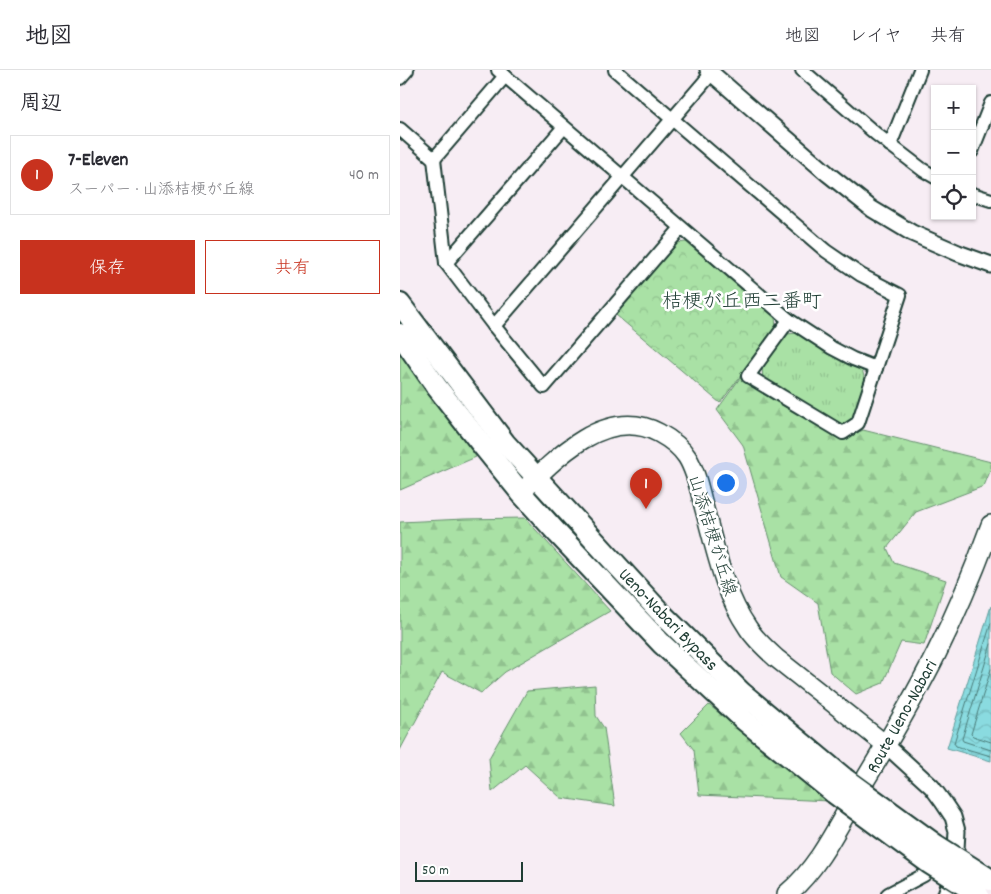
<!DOCTYPE html>
<html lang="ja">
<meta charset="utf-8">
<style>
:root{--surface:#fff;--page:#f2f2f3;--text:#2b2b33;--muted:#7c7c81;--line:#e1e1e2;--accent:#c8321e}
body{margin:0;font-family:Dekko,"Klee One",sans-serif;background:var(--page);color:var(--text)}
.controls{position:absolute;right:15px;top:15px;display:grid;overflow:hidden;border-radius:0px;box-shadow:0 1px 4px #0004}
.controls button{width:45px;height:45px;display:grid;place-items:center;padding:0;border:0;border-bottom:1px solid var(--line);background:var(--surface);color:var(--text);font:25px sans-serif}
.scale{position:absolute;left:15px;bottom:12px;width:108px;box-sizing:border-box;padding-left:5px;border:2px solid #1f3d34;border-top:0;font-size:14px;line-height:18px;white-space:nowrap;color:#1f3d34;-webkit-text-stroke:4px #fff;paint-order:stroke}
.you{position:absolute;left:325px;top:412px;width:18px;height:18px;margin:-12px;border:4px solid #fff;border-radius:50%;background:#1a73e8;box-shadow:0 0 0 8px #1a73e833}
.badge{display:grid;place-items:center;width:32px;height:32px;border-radius:50%;background:var(--accent);color:#fff;font-size:16px;font-weight:700}
.pin{position:absolute;translate:-50% -41px;filter:drop-shadow(0 1px 2px #0008)}
.pin::after{content:'';position:absolute;top:26px;width:18px;height:15px;background:inherit;clip-path:polygon(0 0,100% 0,50% 100%)}
.list{margin:0;padding:0;list-style:none}
h2{display:flex;justify-content:space-between;align-items:center;height:65px;margin:0;padding:0 20px;font-size:21px}
h2 small{font-size:16px;font-weight:400;color:var(--muted)}
.list li{display:grid;grid-template-columns:32px 1fr auto;gap:15px;align-items:center;box-sizing:border-box;height:80px;margin:0 10px 10px;padding:0 10px;border:1px solid var(--line);border-radius:0px}
.list b{display:block;font-size:19px;white-space:nowrap}
.list p{margin:0;font-size:16px;white-space:nowrap;color:var(--muted)}
.list em{font-size:16px;font-style:normal;color:var(--muted)}
.actions{display:flex;gap:10px;padding:15px 20px}
.actions a{flex:1;padding:11px 0;border:1px solid var(--accent);border-radius:0px;text-align:center;font-size:18px;color:var(--accent)}
.actions .main{background:var(--accent);color:#fff}
.icon{flex:none;width:28px;height:28px;fill:none;stroke:currentColor;stroke-width:2;stroke-linecap:round;stroke-linejoin:round}
.map{position:relative;flex:none;width:591px;height:824px;overflow:hidden}
header{display:flex;align-items:center;gap:30px;box-sizing:border-box;height:70px;padding:0 25px;background:var(--surface);border-bottom:1px solid var(--line)}
header strong{font-size:24px}
nav{display:flex;gap:28px;margin-inline-start:auto;font-size:18px}
main{display:flex}
aside{flex:1;background:var(--surface)}
.map>svg:first-child{display:block}
</style>
<header>
<strong>地図</strong>
<nav><a>地図</a><a>レイヤ</a><a>共有</a></nav>
</header>
<main>
<aside>
<h2>周辺<small></small></h2>
<ul class="list">
<li><span class="badge">1</span><div><b>7-Eleven</b><p>スーパー · 山添桔梗が丘線</p></div><em>40 m</em></li>
</ul>
<div class="actions"><a class="main">保存</a><a>共有</a></div>
</aside>
<div class="map">
<svg width="591" height="824" viewBox="0 0 591 824">
<defs>
<pattern id="grass-tufts" width="24" height="20" patternUnits="userSpaceOnUse" patternTransform="scale(1.25)"><rect width="24" height="20" fill="#a9e1a5"/><path d="M3 7l-1-3M5 7V3M7 7l1-3M15 17l-1-3M17 17v-4M19 17l1-3" fill="none" stroke="#91c28f"/></pattern>
<pattern id="forest-firs" width="22" height="20" patternUnits="userSpaceOnUse" patternTransform="scale(1.25)"><rect width="22" height="20" fill="#a9e1a5"/><path d="M5 1l3.5 6h-7zM16 11l3.5 6h-7z" fill="#91c28f"/></pattern>
<pattern id="park-crowns" width="20" height="18" patternUnits="userSpaceOnUse" patternTransform="scale(1.25)"><rect width="20" height="18" fill="#a9e1a5"/><path d="M2 6a3 3 0 1 1 6 0M12 15a3 3 0 1 1 6 0" fill="none" stroke="#91c28f"/></pattern>
<pattern id="water-waves" width="16" height="10" patternUnits="userSpaceOnUse" patternTransform="scale(1.25)"><rect width="16" height="10" fill="#8adbe0"/><path d="M0 5q4-4 8 0t8 0" fill="none" stroke="#77bdc1"/></pattern>
</defs>
<rect width="100%" height="100%" fill="#f7edf4"/>
<filter id="ink" filterUnits="userSpaceOnUse"><feTurbulence type="fractalNoise" baseFrequency=".02" numOctaves="2"/><feDisplacementMap in="SourceGraphic" scale="10" xChannelSelector="R" yChannelSelector="G"/><feConvolveMatrix kernelMatrix="1 2 1 2 8 2 1 2 1" color-interpolation-filters="sRGB"/></filter>
<g filter="url(#ink)">
<polygon fill="url(#grass-tufts)" stroke="#648f6c" points="397,263 431,285 462,299 465,311 453,349 442,354 415,341 363,309 362,297 387,264"/>
<g fill="url(#forest-firs)" stroke="#648f6c">
<polygon points="0,280 76,387 0,420"/>
<polygon points="340,308 443,370 463,360 591,392 591,399 584,416 516,442 487,478 494,493 546,510 524,575 501,572 483,613 456,624 430,602 418,533 381,507 343,375 317,340"/>
<polygon points="125,448 210,541 105,602 81,623 42,602 0,680 0,452 64,449"/>
<polygon points="195,615 196,646 204,658 215,736 161,728 125,695 92,722 89,688 127,621"/>
<polygon points="309,635 429,731 299,725 294,680 281,663"/>
</g>
<polygon fill="url(#park-crowns)" stroke="#648f6c" points="286,172 375,247 376,259 320,333 216,245 277,173"/>
<polygon fill="url(#water-waves)" stroke="#5f9c9b" points="591,536 591,691 547,678"/>
<g fill="none" stroke-linecap="round" stroke-linejoin="round">
<g stroke="#4a7c79" stroke-width="1">
<polyline points="591,553 554,673 556,676 591,686"/>
<polyline points="591,574 562,669 563,671 591,680"/>
<polyline points="591,599 571,664 573,666 591,672"/>
</g>
<defs>
<g id="minor">
<polyline points="98,0 389,250 432,278 453,289 476,298"/>
<polyline points="215,0 426,181 461,205 500,225 458,353 443,363 348,306 389,250"/>
<polyline points="402,0 476,64 523,100 535,107"/>
<polyline points="0,8 7,0"/>
<polyline points="0,59 34,89 46,193 94,256 144,317 281,158"/>
<polyline points="490,75 520,0"/>
<polyline points="572,81 591,33"/>
<polyline points="34,89 105,6"/>
<polyline points="572,124 591,130"/>
<polyline points="46,193 164,57"/>
<polyline points="94,256 312,3"/>
<polyline points="488,824 524,805"/>
</g>
<g id="tertiary">
<polyline points="308,0 428,104 472,139 512,163 558,183 591,195"/>
<polyline points="486,675 532,717 543,732 553,747 557,761 555,797 546,824"/>
</g>
<path id="secondary" d="M121,423C155,388 207,335 259,363C270,369 280,376 287,387C297,403 300,423 305,441C316,481 324,523 348,558C355,569 366,579 376,588L486,675"/>
<path id="primary" d="M387,824C418,798 436,760 456,725C484,679 512,632 536,584C557,542 575,499 591,455"/>
<g id="trunk">
<polyline points="0,234 105,373 259,541 342,623 444,708"/>
<polyline points="0,264 36,316 79,371 121,423 158,464 262,574 344,650 434,723"/>
</g>
</defs>
<use href="#minor" stroke="#1f3d34" stroke-width="16"/>
<use href="#tertiary" stroke="#1f3d34" stroke-width="19"/>
<use href="#secondary" stroke="#1f3d34" stroke-width="21"/>
<use href="#primary" stroke="#1f3d34" stroke-width="22"/>
<use href="#trunk" stroke="#1f3d34" stroke-width="24"/>
<use href="#minor" stroke="#fff" stroke-width="12"/>
<use href="#tertiary" stroke="#fff" stroke-width="15"/>
<use href="#secondary" stroke="#fff" stroke-width="18"/>
<use href="#primary" stroke="#fff" stroke-width="19"/>
<use href="#trunk" stroke="#fff" stroke-width="20"/>
<defs>
<g id="trunk-bridge">
<polyline points="444,708 536,775 591,810"/>
<polyline points="434,723 529,793 578,824"/>
</g>
</defs>
<use href="#trunk-bridge" stroke="#1f3d34" stroke-width="24" stroke-linecap="butt"/>
<use href="#trunk-bridge" stroke="#fff" stroke-width="20"/>
</g>
</g>
<g text-anchor="middle" stroke-width="5" stroke-linejoin="round" paint-order="stroke">
<g font-size="18" fill="#1f3d34" stroke="#fff">
<text transform="translate(313 465) rotate(73)" y="6">山添桔梗が丘線</text>
<text transform="translate(269 549) rotate(46)" y="6">Ueno-Nabari Bypass</text>
<text transform="translate(501 646) rotate(-61)" y="6">Route Ueno-Nabari</text>
</g>
<g font-size="20" fill="#1f3d34" stroke="#fff">
<text x="342" y="237">桔梗が丘西二番町</text>
</g>
</g>
</svg>
<div class="controls">
<button>+</button>
<button>−</button>
<button><svg class="icon" aria-label="locate" viewBox="0 0 24 24"><circle cx="12" cy="12" r="6"/><path d="M12 2v4M12 18v4M2 12h4M18 12h4"/></svg></button>
</div>
<div class="scale">50 m</div>
<div class="you"></div>
<div class="pin badge" style="left:246px;top:439px">1</div>
</div>
</main>
